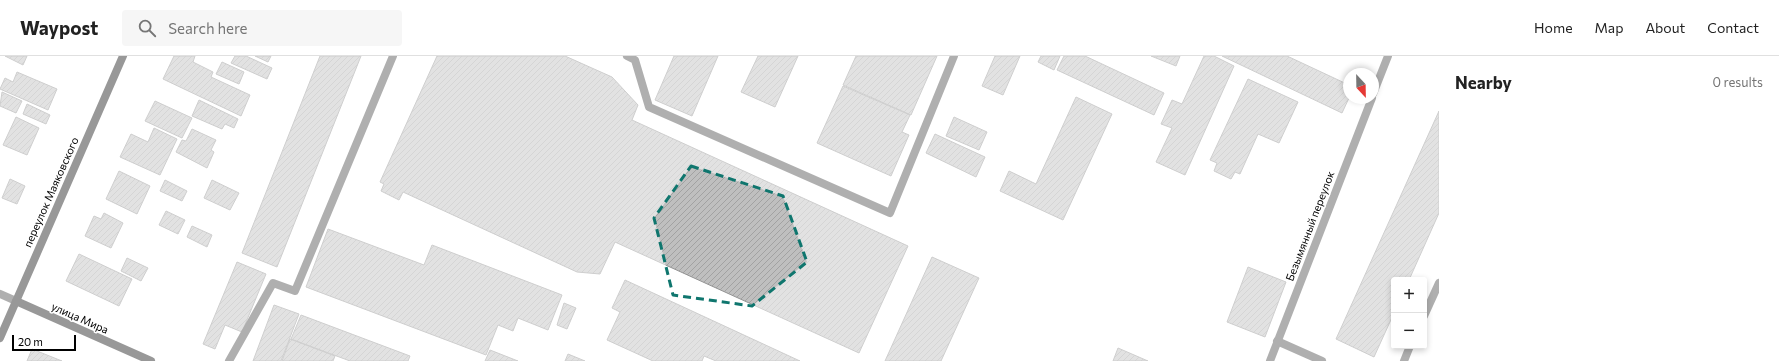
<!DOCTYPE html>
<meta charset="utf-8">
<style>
:root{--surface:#fff;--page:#f6f6f6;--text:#222;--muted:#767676;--line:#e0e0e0}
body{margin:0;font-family:Commissioner,sans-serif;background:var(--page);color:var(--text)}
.controls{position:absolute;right:12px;bottom:12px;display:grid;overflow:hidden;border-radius:4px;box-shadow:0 2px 6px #0003}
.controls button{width:36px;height:36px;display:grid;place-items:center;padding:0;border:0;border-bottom:1px solid var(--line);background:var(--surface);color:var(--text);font:20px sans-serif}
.compass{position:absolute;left:1343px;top:12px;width:36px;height:36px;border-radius:50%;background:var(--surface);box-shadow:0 2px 6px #0003;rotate:158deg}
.scale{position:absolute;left:12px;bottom:10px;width:64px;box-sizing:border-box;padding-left:4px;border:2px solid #000;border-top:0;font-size:11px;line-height:14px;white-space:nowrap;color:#000;-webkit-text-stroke:3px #fff;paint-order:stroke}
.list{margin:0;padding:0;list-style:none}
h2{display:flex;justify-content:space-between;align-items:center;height:52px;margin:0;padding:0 16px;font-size:17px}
h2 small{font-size:13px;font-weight:400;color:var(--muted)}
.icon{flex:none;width:22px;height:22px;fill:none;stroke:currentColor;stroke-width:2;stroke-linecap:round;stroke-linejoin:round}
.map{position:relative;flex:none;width:1439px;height:305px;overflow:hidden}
header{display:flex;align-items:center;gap:24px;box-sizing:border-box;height:56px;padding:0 20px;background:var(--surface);border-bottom:1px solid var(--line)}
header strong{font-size:19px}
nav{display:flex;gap:22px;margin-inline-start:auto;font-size:14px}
.search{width:280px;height:36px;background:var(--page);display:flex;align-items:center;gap:10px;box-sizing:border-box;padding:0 14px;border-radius:4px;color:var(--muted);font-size:15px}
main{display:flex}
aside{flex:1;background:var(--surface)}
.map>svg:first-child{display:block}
</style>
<header>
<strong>Waypost</strong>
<div class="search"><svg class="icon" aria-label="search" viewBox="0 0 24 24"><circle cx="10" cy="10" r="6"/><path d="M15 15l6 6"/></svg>Search here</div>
<nav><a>Home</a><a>Map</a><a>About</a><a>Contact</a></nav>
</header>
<main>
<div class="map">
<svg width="1439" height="305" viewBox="0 0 1439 305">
<defs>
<pattern id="building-hatch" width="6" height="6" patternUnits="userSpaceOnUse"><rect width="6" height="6" fill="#bfbfbf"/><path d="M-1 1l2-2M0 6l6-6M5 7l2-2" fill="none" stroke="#a2a2a2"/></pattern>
</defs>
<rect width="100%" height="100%" fill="#fff"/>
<g fill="url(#building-hatch)" stroke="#939393">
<polygon points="5,0 27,0 23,9"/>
<polygon points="174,0 195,0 193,6 213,16 211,21 250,39 241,60 163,23"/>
<polygon points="235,0 246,0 272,12 267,23 231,7"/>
<polygon points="255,0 271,0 268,6"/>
<polygon points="320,0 361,0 277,211 242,197"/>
<polygon points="437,0 565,0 612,21 638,49 632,64 908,190 859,297 615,186 600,218 577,216 403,136 399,144 381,135 384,128 380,126"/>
<polygon points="674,0 718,0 692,60 655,44"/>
<polygon points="758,0 798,0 775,51 741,36"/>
<polygon points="856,0 937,0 911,59 843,29"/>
<polygon points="995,0 1020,0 1003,39 982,30"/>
<polygon points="1041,0 1060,0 1054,14 1038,6"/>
<polygon points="1064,0 1085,0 1164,37 1154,59 1057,14"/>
<polygon points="1151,0 1180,0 1176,10"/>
<polygon points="1204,0 1214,0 1234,10 1185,119 1156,106 1172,72 1161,68 1172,44 1182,48"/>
<polygon points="1222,0 1287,0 1349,29 1349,42 1342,57"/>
<polygon points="222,6 244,16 239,28 216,18"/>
<polygon points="17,16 57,33 48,54 0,33 5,22 13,26"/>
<polygon points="1248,23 1298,46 1279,87 1258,78 1240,118 1235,116 1231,123 1214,115 1217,107 1210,104"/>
<polygon points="843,30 910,59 902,76 909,79 891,120 817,87"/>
<polygon points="2,36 22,45 16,57 0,50"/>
<polygon points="1076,41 1112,58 1063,164 1000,135 1009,115 1036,128"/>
<polygon points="199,44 238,63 234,72 225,68 222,73 192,60"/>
<polygon points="155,45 192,62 182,82 145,65"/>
<polygon points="27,48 50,59 46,68 23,58"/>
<polygon points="1439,55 1439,157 1409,224 1394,224 1394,257 1374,301 1336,283"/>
<polygon points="16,61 39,72 27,99 3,89"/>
<polygon points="954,61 987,76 979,94 946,80"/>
<polygon points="154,72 177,83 160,119 120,101 131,78 148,86"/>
<polygon points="192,73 216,84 211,94 214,96 207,112 176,96 182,84 186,85"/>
<polygon points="935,78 985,101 976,121 926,97"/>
<polygon points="119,115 150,130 137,158 106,143"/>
<polygon points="10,123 25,130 17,148 2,142"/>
<polygon points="165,124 187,135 182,145 160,135"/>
<polygon points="212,124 239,137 230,154 204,142"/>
<polygon points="166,155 185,164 178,178 159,169"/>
<polygon points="104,157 123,167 111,192 85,180 94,160 101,163"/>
<polygon points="192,170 212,179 207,191 187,181"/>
<polygon points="328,173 424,209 432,189 562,239 548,274 518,262 513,275 498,269 486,299 306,231"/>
<polygon points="79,198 132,223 119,250 66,225"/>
<polygon points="932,201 979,222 941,305 885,305"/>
<polygon points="127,202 148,212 141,225 121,215"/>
<polygon points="237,206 266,218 242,276 225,269 215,293 203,288"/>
<polygon points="1248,211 1286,226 1265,281 1227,266"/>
<polygon points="625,224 800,305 716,305 704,300 702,305 653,305 607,284 620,256 612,252"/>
<polygon points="564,247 576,252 567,273 557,269"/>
<polygon points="274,249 299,258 281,305 253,305"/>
<polygon points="301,259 410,300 408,305 350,305 291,283"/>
<polygon points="290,283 335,300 333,305 282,305"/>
<polygon points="1118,292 1148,305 1113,305"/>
<polygon points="32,293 62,305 27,305"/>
<polygon points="490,294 518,305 485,305"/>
<polygon points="568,298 585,305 565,305"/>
</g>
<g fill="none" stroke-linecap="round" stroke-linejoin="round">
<g stroke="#4f4f4f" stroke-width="8">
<polyline points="627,0 635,4 649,51 890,157 954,0"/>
<polyline points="1424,260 1439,227"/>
<polyline points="1277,285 1322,305"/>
<polyline points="229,305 273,227 295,235 393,0"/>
<polyline points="1404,305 1410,290"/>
</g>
<g stroke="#4f4f4f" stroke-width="8">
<polyline points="1373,38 1388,0"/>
<polyline points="0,238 16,245"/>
<polyline points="1270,305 1372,42"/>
</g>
<g stroke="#1c1c1c" stroke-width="8">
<polyline points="16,245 151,305"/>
<polyline points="0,282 123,0"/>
</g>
</g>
<path d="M0 0H1439V305H0ZM691,110L783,140L807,206L752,250L673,239L654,162Z" fill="#fff" fill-opacity=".55" fill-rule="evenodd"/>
<path fill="none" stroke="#0f766e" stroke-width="3" stroke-dasharray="8 5" stroke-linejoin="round" d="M691,110L783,140L807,206L752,250L673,239L654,162Z"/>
<g text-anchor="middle" stroke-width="3" stroke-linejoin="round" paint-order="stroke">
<g font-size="11" fill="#000" stroke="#fff">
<text transform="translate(51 136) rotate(-66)" y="4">переулок Маяковского</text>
<text transform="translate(1310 170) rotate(-69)" y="4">Безымянный переулок</text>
<text transform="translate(80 262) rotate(24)" y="4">улица Мира</text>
</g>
</g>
</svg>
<div class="controls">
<button>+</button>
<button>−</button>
</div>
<svg class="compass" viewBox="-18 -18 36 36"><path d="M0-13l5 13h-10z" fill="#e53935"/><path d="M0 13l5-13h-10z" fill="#767676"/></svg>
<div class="scale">20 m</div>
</div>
<aside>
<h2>Nearby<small>0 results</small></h2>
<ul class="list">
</ul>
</aside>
</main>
